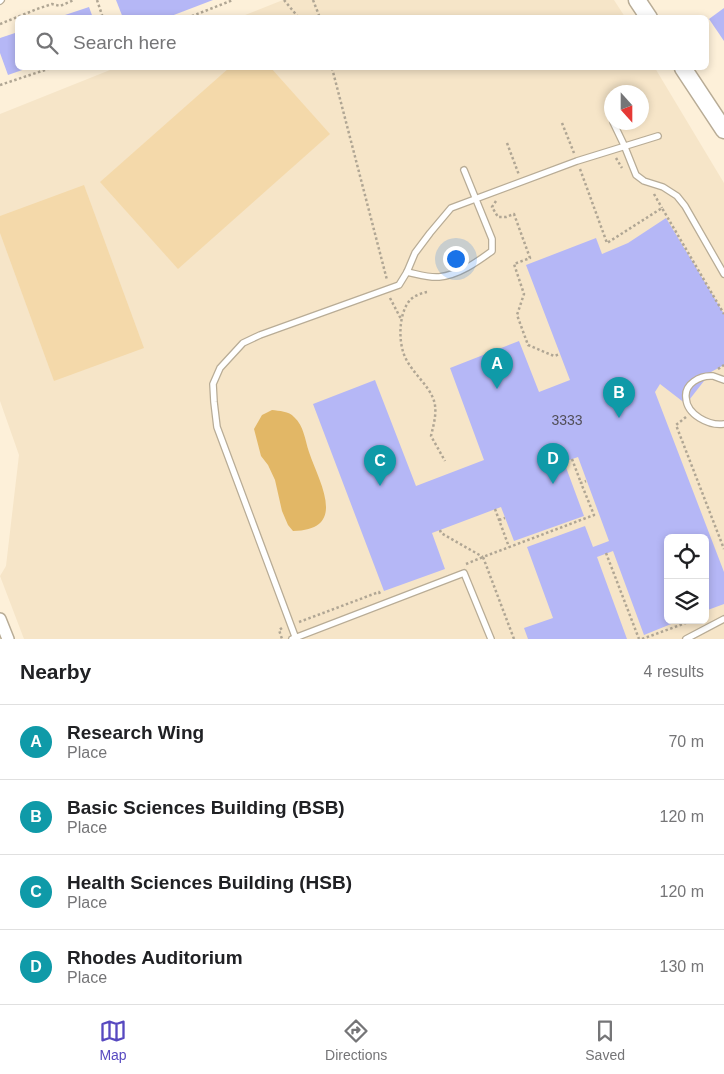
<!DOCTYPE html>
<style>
:root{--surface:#fff;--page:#f2f2f2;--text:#202124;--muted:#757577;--line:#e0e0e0;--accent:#5749c0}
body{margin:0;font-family:Arial,sans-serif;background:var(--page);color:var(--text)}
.controls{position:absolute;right:15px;bottom:15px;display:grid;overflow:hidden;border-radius:8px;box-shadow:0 2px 8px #0003}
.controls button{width:45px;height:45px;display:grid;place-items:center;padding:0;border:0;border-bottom:1px solid var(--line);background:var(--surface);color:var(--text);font:25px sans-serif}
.compass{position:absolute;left:604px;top:85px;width:45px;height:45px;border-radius:50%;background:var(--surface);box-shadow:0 2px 8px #0003;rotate:159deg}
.you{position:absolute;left:455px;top:258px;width:18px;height:18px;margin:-12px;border:4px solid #fff;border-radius:50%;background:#1a73e8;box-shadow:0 0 0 8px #1a73e833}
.badge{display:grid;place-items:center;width:32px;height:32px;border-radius:50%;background:var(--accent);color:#fff;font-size:16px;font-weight:700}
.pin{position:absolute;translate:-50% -41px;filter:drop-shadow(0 1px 2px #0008)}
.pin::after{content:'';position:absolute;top:26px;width:18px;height:15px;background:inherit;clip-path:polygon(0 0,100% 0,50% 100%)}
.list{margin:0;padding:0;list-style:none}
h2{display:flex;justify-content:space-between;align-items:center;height:65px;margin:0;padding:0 20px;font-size:21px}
h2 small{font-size:16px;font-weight:400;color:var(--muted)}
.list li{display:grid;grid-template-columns:32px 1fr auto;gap:15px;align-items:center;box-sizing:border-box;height:75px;padding:0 20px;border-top:1px solid var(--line)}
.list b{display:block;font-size:19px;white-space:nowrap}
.list p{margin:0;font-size:16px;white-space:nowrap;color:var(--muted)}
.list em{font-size:16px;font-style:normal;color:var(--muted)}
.icon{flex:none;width:28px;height:28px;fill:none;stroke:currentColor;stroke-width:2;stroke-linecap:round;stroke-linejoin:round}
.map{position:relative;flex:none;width:724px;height:639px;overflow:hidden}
.search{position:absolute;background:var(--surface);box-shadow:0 2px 8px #0003;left:15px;right:15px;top:15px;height:55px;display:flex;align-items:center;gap:12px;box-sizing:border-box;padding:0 18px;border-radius:8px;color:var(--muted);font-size:19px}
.sheet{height:365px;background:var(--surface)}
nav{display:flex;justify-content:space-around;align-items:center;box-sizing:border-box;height:70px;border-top:1px solid var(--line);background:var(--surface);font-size:14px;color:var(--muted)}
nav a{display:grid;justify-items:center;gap:2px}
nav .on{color:var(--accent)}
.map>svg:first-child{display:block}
</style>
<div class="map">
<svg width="724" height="639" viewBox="0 0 724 639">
<rect width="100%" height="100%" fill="#fdf0d9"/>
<g fill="#f6e5c8" fill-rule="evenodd">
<polygon points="283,0 614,0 625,17 240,17"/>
<path d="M115,68H655L724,183V639H24L0,576L6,566L19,455L0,401V114ZM612,92H642V122H612ZM668,538H705V620H668Z"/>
</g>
<g fill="#f4d9aa">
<polygon points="229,68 271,68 330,134 178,269 100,182"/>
<polygon points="84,185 144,348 54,381 0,233 0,216"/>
</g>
<path fill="#e2b766" d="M272,410C279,411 289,411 294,417C304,426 305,440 309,452C319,482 349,530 293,531L288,525L282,511L275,480L268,465L261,456L254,429L262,415Z"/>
<g fill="#b5b7f6">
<polygon points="116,0 213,0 166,18 123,18"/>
<polygon points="89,7 93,18 59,18 59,17"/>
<polygon points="724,8 724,41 709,19"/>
<polygon points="18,32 18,68 28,68 8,75 0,53 0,38"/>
<polygon points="666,218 724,314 724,365 711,372 686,404 660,384 655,392 724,572 724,604 705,611 705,538 668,538 668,620 681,620 644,635 613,551 597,557 627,639 528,639 524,628 553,618 527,547 585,526 593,547 609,541 578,457 564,462 584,516 514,541 501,507 432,533 445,569 384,591 313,404 375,380 416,486 484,460 450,368 519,341 539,392 570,380 526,265 596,238 602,254 628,243"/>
</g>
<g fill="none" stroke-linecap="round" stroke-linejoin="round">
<defs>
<g id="lane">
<polyline points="0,1 1,0"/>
<polyline points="610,115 612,118"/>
<polyline points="613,122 624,145 636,175 644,181 663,187 677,196 685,206 724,274"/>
<path d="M407,272C417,274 429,278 439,277C459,275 477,262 492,251V239L464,170"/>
<path d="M724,380C721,379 716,377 713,376C700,375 684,384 686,398C687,415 709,426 724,424"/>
<polyline points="292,639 464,573 491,639"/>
<polyline points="296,639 217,427 214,402 213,384 220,368 243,343 260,335 399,285 407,272 415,253 430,233 451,208 577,161 658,136"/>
<polyline points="686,639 724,619"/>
</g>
<polyline id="street" points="0,619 8,639"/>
<g id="secondary">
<polyline points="637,0 649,18"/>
<polyline points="683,68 724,130"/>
</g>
</defs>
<use href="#lane" stroke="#b8ac96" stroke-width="8"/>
<use href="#street" stroke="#b8ac96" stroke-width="14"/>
<use href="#secondary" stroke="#b8ac96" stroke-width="19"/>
<g stroke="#b0a694" stroke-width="2.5" stroke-dasharray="2.5 2.5" stroke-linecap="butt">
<polyline points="97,0 103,18"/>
<polyline points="284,0 299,18"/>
<polyline points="313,0 320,18"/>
<polyline points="187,18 233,0"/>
<polyline points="0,24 37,9 52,4 60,6 74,0"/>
<polyline points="332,68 387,280"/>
<polyline points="0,85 51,68"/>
<polyline points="562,123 574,153"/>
<polyline points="507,143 519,175"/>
<polyline points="616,158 622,168"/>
<polyline points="580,169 607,243 662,208 724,314"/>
<polyline points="654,194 662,208"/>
<polyline points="496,201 492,207 498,217 506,217 514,214 530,258 514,264 524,294 517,315 528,345 554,356 560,354"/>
<path d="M427,292C421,293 414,296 410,300C398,314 398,344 406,359C413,373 427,384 433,398C438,410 434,423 431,436L445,461"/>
<polyline points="390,298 401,319"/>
<polyline points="718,369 724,365"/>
<polyline points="686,417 676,425 724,549"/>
<polyline points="572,459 581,483"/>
<polyline points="495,509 509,547"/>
<polyline points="499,520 505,518"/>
<polyline points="440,530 441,533 483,557"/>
<polyline points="606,553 639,639"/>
<polyline points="466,564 483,557"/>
<polyline points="299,622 379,592 381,596"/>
<polyline points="282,628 279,630 282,639"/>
<polyline points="514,639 483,557 594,515 581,483 586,481"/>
<polyline points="642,639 694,620"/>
</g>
<use href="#lane" stroke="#fff" stroke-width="5.5"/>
<use href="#street" stroke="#fff" stroke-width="11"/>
<use href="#secondary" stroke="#fff" stroke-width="16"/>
</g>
<g text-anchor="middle" stroke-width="4" stroke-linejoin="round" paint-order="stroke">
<g font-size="14" fill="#514e57">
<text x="567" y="425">3333</text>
</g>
</g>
</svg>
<div class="controls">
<button><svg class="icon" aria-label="locate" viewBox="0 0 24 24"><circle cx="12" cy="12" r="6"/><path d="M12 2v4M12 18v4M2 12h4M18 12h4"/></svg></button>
<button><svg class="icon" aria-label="layers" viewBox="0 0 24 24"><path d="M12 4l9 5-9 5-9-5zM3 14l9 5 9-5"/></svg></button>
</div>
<svg class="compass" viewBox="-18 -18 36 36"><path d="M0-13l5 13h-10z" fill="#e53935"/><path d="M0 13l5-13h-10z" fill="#757577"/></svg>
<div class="you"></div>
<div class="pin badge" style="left:497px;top:389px;background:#0f9aa8">A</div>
<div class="pin badge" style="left:619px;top:418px;background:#0f9aa8">B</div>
<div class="pin badge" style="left:380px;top:486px;background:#0f9aa8">C</div>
<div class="pin badge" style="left:553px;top:484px;background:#0f9aa8">D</div>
<div class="search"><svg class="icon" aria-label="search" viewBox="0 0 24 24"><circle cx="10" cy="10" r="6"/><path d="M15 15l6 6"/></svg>Search here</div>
</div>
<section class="sheet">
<h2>Nearby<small>4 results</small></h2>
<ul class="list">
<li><span class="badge" style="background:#0f9aa8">A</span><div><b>Research Wing</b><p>Place</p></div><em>70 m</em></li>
<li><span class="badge" style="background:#0f9aa8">B</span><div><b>Basic Sciences Building (BSB)</b><p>Place</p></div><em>120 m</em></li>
<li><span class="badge" style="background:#0f9aa8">C</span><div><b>Health Sciences Building (HSB)</b><p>Place</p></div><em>120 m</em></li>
<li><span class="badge" style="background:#0f9aa8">D</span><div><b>Rhodes Auditorium</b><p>Place</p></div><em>130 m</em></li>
</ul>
</section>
<nav>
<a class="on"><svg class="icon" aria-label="map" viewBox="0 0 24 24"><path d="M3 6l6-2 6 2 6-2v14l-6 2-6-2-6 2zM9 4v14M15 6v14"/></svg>Map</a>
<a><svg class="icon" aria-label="directions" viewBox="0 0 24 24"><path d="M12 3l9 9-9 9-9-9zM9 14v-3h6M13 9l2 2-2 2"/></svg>Directions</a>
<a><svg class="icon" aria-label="saved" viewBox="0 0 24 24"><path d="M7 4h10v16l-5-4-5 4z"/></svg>Saved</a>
</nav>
